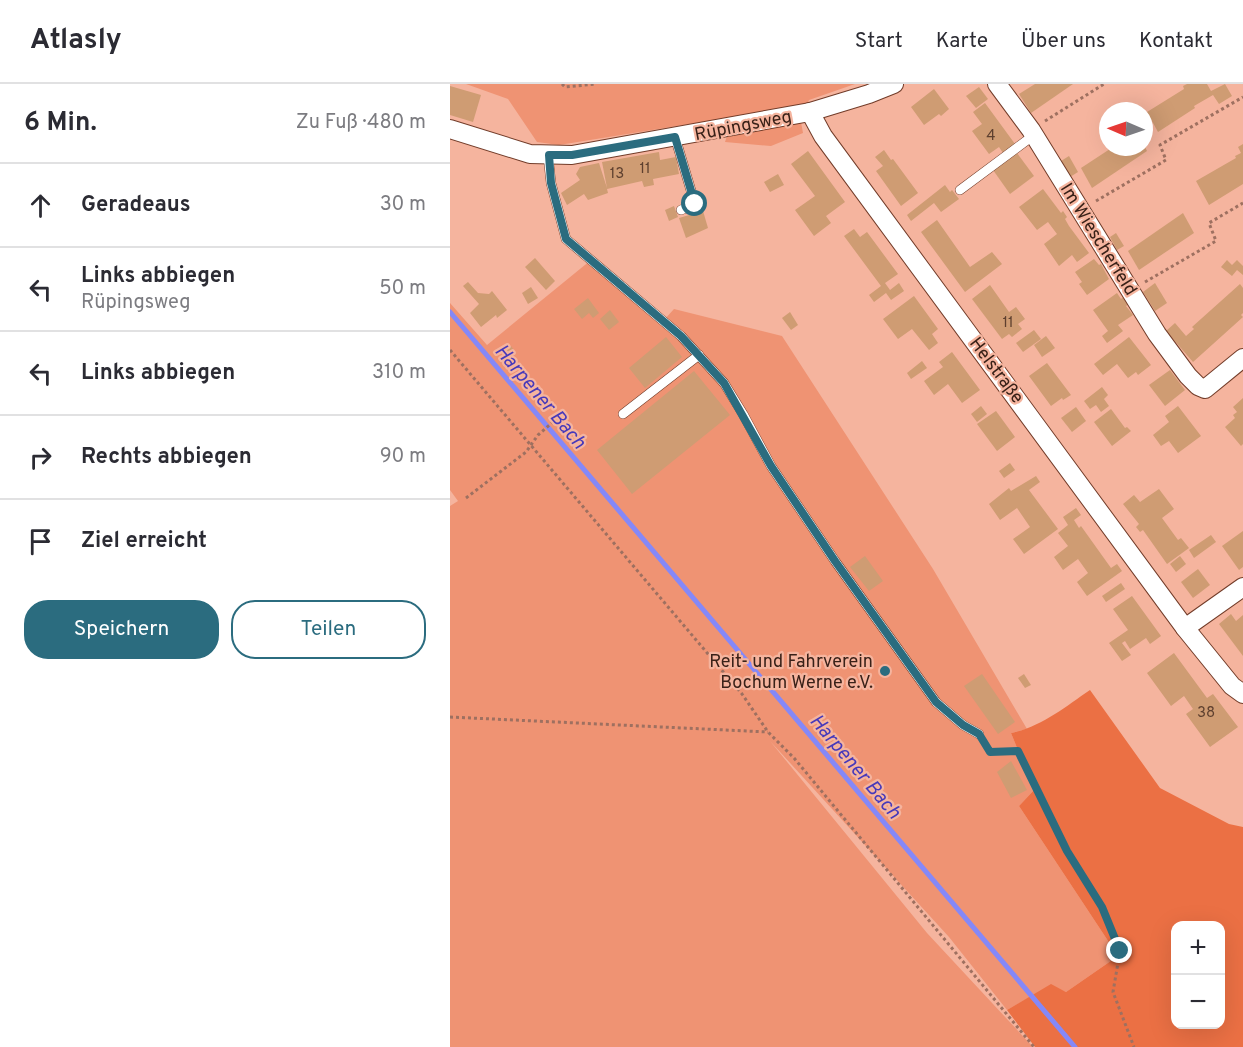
<!DOCTYPE html>
<html lang="de">
<meta charset="utf-8">
<style>
:root{--surface:#fff;--page:#f7f7f7;--text:#2b2b33;--muted:#7c7c81;--line:#e1e1e2;--accent:#2b6c7f}
body{margin:0;font-family:Overpass,sans-serif;background:var(--page);color:var(--text)}
.controls{position:absolute;right:18px;bottom:18px;display:grid;overflow:hidden;border-radius:12px;box-shadow:0 6px 24px #0002}
.controls button{width:54px;height:54px;display:grid;place-items:center;padding:0;border:0;border-bottom:2px solid var(--line);background:var(--surface);color:var(--text);font:30px sans-serif}
.compass{position:absolute;left:649px;top:18px;width:54px;height:54px;border-radius:50%;background:var(--surface);box-shadow:0 6px 24px #0002;rotate:272deg}
.stop{position:absolute;width:18px;height:18px;margin:-14px;border:4px solid #2b6c7f;border-radius:50%;background:#fff}
.stop.end{background:#2b6c7f;border-color:#fff;box-shadow:0 2px 6px #0008}
.list{margin:0;padding:0;list-style:none}
h2{display:flex;justify-content:space-between;align-items:center;height:78px;margin:0;padding:0 24px;font-size:26px}
h2 small{font-size:20px;font-weight:400;color:var(--muted)}
.list li{display:grid;grid-template-columns:39px 1fr auto;gap:18px;align-items:center;box-sizing:border-box;height:84px;padding:0 24px;border-top:2px solid var(--line)}
.list b{display:block;font-size:22px;white-space:nowrap}
.list p{margin:0;font-size:20px;white-space:nowrap;color:var(--muted)}
.list em{font-size:20px;font-style:normal;color:var(--muted)}
.actions{display:flex;gap:12px;padding:18px 24px}
.actions a{flex:1;padding:14px 0;border:2px solid var(--accent);border-radius:24px;text-align:center;font-size:21px;color:var(--accent)}
.actions .main{background:var(--accent);color:#fff}
.icon{flex:none;width:33px;height:33px;fill:none;stroke:currentColor;stroke-width:2;stroke-linecap:round;stroke-linejoin:round}
.map{position:relative;flex:none;width:793px;height:963px;overflow:hidden}
header{display:flex;align-items:center;gap:36px;box-sizing:border-box;height:84px;padding:0 30px;background:var(--surface);border-bottom:2px solid var(--line)}
header strong{font-size:28px}
nav{display:flex;gap:33px;margin-inline-start:auto;font-size:21px}
main{display:flex}
aside{flex:1;background:var(--surface)}
.map>svg:first-child{display:block}
</style>
<header>
<strong>Atlasly</strong>
<nav><a>Start</a><a>Karte</a><a>Über uns</a><a>Kontakt</a></nav>
</header>
<main>
<aside>
<h2>6 Min.<small>Zu Fuß · 480 m</small></h2>
<ul class="list">
<li><svg class="icon" aria-label="ahead" viewBox="0 0 24 24"><path d="M12 20V5M6 11l6-6 6 6"/></svg><div><b>Geradeaus</b></div><em>30 m</em></li>
<li><svg class="icon" aria-label="left" viewBox="0 0 24 24"><path d="M17 20v-9H6M10 6l-5 5 5 5"/></svg><div><b>Links abbiegen</b><p>Rüpingsweg</p></div><em>50 m</em></li>
<li><svg class="icon" aria-label="left" viewBox="0 0 24 24"><path d="M17 20v-9H6M10 6l-5 5 5 5"/></svg><div><b>Links abbiegen</b></div><em>310 m</em></li>
<li><svg class="icon" aria-label="right" viewBox="0 0 24 24"><path d="M7 20v-9h11M14 6l5 5-5 5"/></svg><div><b>Rechts abbiegen</b></div><em>90 m</em></li>
<li><svg class="icon" aria-label="arrive" viewBox="0 0 24 24"><path d="M6 21V4h12l-3 4 3 4H6"/></svg><div><b>Ziel erreicht</b></div></li>
</ul>
<div class="actions"><a class="main">Speichern</a><a>Teilen</a></div>
</aside>
<div class="map">
<svg width="793" height="963" viewBox="0 0 793 963">
<rect width="100%" height="100%" fill="#f5b49e"/>
<g fill="#ef9373">
<polygon points="16,0 405,0 359,16 351,38 353,49 321,62 275,58 283,33 109,61 87,58 58,15"/>
<polygon points="141,176 214,236 224,225 332,252 483,485 577,645 561,649 584,706 569,722 668,872 616,908 601,901 557,926 499,853 320,657 477,849 583,963 0,963 0,422 8,417 0,406 0,219 37,261"/>
</g>
<path fill="#eb7044" fill-rule="evenodd" d="M640,606L710,704L779,740L793,743V963H585L557,926L601,900L616,908L668,872L569,722L584,706L561,649C591,643 615,623 640,606ZM726,842H770V940H726Z"/>
<g fill="none" stroke-linecap="round" stroke-linejoin="round">
<polyline stroke="#8588f8" stroke-width="5" points="0,228 625,963"/>
</g>
<g fill="#cf9c73">
<polygon points="585,0 623,0 581,29 569,10"/>
<polygon points="737,0 757,0 761,7 775,0 782,12 769,20 763,11 744,22 745,24 708,48 697,28 734,5 733,2"/>
<polygon points="0,2 31,11 23,38 0,31"/>
<polygon points="529,3 538,15 526,24 516,12"/>
<polygon points="484,5 499,25 491,32 489,30 474,41 461,23"/>
<polygon points="535,19 565,60 553,69 549,63 539,70 522,47 532,40 523,28"/>
<polygon points="793,60 793,100 759,121 746,97 786,74 785,72 791,69 788,63"/>
<polygon points="663,63 695,63 697,67 642,104 631,84"/>
<polygon points="434,66 441,76 443,75 468,109 451,122 426,87 433,82 425,73"/>
<polygon points="358,67 395,118 376,132 381,139 364,152 345,126 365,112 341,80"/>
<polygon points="209,68 210,76 226,73 229,90 203,95 204,101 194,103 192,97 157,105 158,109 138,116 134,110 117,121 111,109 130,96 126,90 130,83 149,79 157,104 152,78"/>
<polygon points="567,69 584,92 560,110 543,86"/>
<polygon points="619,72 628,88 620,93 611,77"/>
<polygon points="328,90 334,101 320,108 314,98"/>
<polygon points="495,101 500,108 502,106 509,115 491,128 484,119 461,137 457,131"/>
<polygon points="593,105 611,129 613,127 617,133 615,135 619,142 639,169 627,178 622,171 609,182 594,160 607,150 598,138 587,146 569,123"/>
<polygon points="224,122 228,133 219,137 215,126"/>
<polygon points="253,127 258,144 236,154 229,134"/>
<polygon points="733,129 744,149 689,186 678,167"/>
<polygon points="487,136 520,183 542,168 552,180 515,208 471,148"/>
<polygon points="404,145 410,153 417,148 448,190 435,199 440,206 449,199 454,207 441,216 436,209 424,218 419,211 431,202 394,152"/>
<polygon points="666,149 674,162 667,166 660,153"/>
<polygon points="85,174 105,197 96,206 75,183"/>
<polygon points="644,175 649,181 651,180 659,195 637,211 629,200 632,198 625,188"/>
<polygon points="777,176 782,181 787,176 793,182 793,191 787,186 782,192 771,183"/>
<polygon points="18,198 28,209 39,210 42,207 57,226 47,234 46,231 31,243 20,229 29,220 13,202"/>
<polygon points="705,199 717,219 705,227 693,208"/>
<polygon points="790,200 793,204 793,229 791,231 793,233 743,278 716,247 725,239 736,252 744,245 742,243"/>
<polygon points="540,201 559,228 566,223 575,235 568,240 572,245 562,253 559,250 552,255 522,215"/>
<polygon points="81,203 88,214 78,220 72,209"/>
<polygon points="667,209 671,215 673,213 679,220 676,222 683,231 668,241 673,247 657,259 652,252 658,247 643,226"/>
<polygon points="464,212 488,245 482,250 488,259 479,266 462,245 448,255 433,235"/>
<polygon points="138,214 149,229 143,234 139,229 132,235 124,225"/>
<polygon points="160,226 169,238 159,246 150,235"/>
<polygon points="340,228 348,241 341,246 332,234"/>
<polygon points="584,246 591,255 573,268 566,259"/>
<polygon points="596,252 605,264 592,273 584,261"/>
<polygon points="216,253 232,273 195,304 179,284"/>
<polygon points="679,253 701,281 688,291 686,288 678,294 667,280 653,291 644,280"/>
<polygon points="61,262 66,269 57,276 52,269"/>
<polygon points="502,268 530,306 512,319 498,300 484,311 474,297 493,283 489,278"/>
<polygon points="472,277 477,284 461,295 457,289"/>
<polygon points="597,279 621,311 613,316 612,314 601,322 579,292"/>
<polygon points="720,286 735,306 715,322 699,301"/>
<polygon points="244,287 280,331 182,410 147,366"/>
<polygon points="652,303 658,311 654,315 659,322 651,328 646,321 640,325 634,317"/>
<polygon points="793,314 793,360 791,362 775,343 785,334 783,331 787,328 783,323"/>
<polygon points="531,322 537,330 527,338 521,330"/>
<polygon points="728,322 751,352 728,369 719,357 711,362 703,351 719,338 715,332"/>
<polygon points="626,323 636,337 622,348 611,334"/>
<polygon points="661,325 675,344 677,343 681,347 662,362 644,338"/>
<polygon points="546,327 565,353 547,367 527,340"/>
<polygon points="560,379 565,386 554,394 549,387"/>
<polygon points="586,392 590,398 579,406 608,445 574,470 563,455 580,443 567,424 550,436 539,420 559,404 561,407"/>
<polygon points="709,405 724,425 712,434 728,456 731,454 739,464 717,480 693,446 690,448 686,443 689,440 673,420 684,411 690,418"/>
<polygon points="626,424 631,431 624,436 629,444 631,442 661,484 667,480 672,487 637,512 627,498 638,489 628,475 613,486 604,473 618,462 608,449 618,441 613,433"/>
<polygon points="793,447 793,483 789,486 772,462"/>
<polygon points="761,451 766,458 744,474 739,466"/>
<polygon points="415,472 433,497 419,507 400,483"/>
<polygon points="730,472 736,480 726,488 720,480"/>
<polygon points="748,485 760,501 743,514 731,498"/>
<polygon points="671,499 675,505 656,518 652,512"/>
<polygon points="682,512 711,552 700,560 696,554 680,565 675,557 672,559 681,571 672,577 659,559 678,546 663,525"/>
<polygon points="781,530 786,537 793,531 793,572 769,540"/>
<polygon points="724,569 757,614 763,610 788,643 760,663 736,630 743,625 734,612 721,622 697,589"/>
<polygon points="532,590 565,638 548,650 514,602"/>
<polygon points="574,590 581,601 575,604 568,594"/>
<polygon points="561,677 577,706 561,714 547,688"/>
</g>
<g fill="none" stroke-linecap="round" stroke-linejoin="round">
<defs>
<g id="service">
<polyline points="225,53 245,120 231,126"/>
<polyline points="98,71 101,99 116,155 231,252 274,299 293,330 321,382 385,477 486,618 513,641 529,650"/>
<polyline points="510,106 584,51"/>
<polyline points="173,330 249,271"/>
</g>
<g id="minor">
<polyline points="547,0 581,46 707,250 738,292 748,302 755,305 793,274"/>
<polyline points="360,28 373,52 735,544 782,602 793,610"/>
<polyline points="0,45 80,70 122,71 360,28 419,10 444,0"/>
<polyline points="735,544 793,503"/>
</g>
</defs>
<use href="#service" stroke="#723c29" stroke-width="10"/>
<use href="#minor" stroke="#723c29" stroke-width="20"/>
<g stroke="#9e7060" stroke-width="3" stroke-dasharray="3 3" stroke-linecap="butt">
<polyline points="112,0 115,3 146,0"/>
<polyline points="595,37 654,0"/>
<polyline points="646,117 716,76 710,61 793,13"/>
<polyline points="695,198 766,157 759,139 793,119"/>
<polyline points="0,266 292,610 318,648 344,674 584,963"/>
<polyline points="16,414 76,368 88,351 103,338"/>
<polyline points="0,633 318,648"/>
<polyline points="536,661 540,668 568,667 617,767 652,823 670,867 663,908 684,963"/>
</g>
<use href="#service" stroke="#fff" stroke-width="9"/>
<use href="#minor" stroke="#fff" stroke-width="18"/>
</g>
<g fill="none" stroke-linecap="round" stroke-linejoin="round">
<polyline stroke="#2b6c7f" stroke-width="8" points="245,120 225,53 122,71 99,71 101,99 116,155 231,252 274,299 321,382 385,477 486,618 513,641 529,650 540,668 568,667 617,767 652,823 670,867"/>
</g>
<circle fill="#2b6c7f" stroke="#f5b49e" stroke-width="2" cx="435" cy="587" r="6"/>
<g text-anchor="middle" stroke-width="4.5" stroke-linejoin="round" paint-order="stroke">
<g font-size="15" fill="#5e402f">
<text x="541" y="56">4</text>
<text x="195" y="89">11</text>
<text x="167" y="94">13</text>
<text x="558" y="243">11</text>
<text x="756" y="633">38</text>
</g>
<g font-size="18" fill="#392118" stroke="#f5b49e">
<text transform="translate(293 41) rotate(-11)" y="6">Rüpingsweg</text>
<text transform="translate(649 155) rotate(58)" y="6">Im Wiescherfeld</text>
<text transform="translate(547 286) rotate(53)" y="6">Helstraße</text>
</g>
<g font-size="18" fill="#392118" stroke="#f5b49e" text-anchor="end">
<text x="423" y="583">Reit- und Fahrverein<tspan x="423" dy="21">Bochum Werne e.V.</tspan></text>
</g>
<g font-size="20" font-style="italic" fill="#4739ba" stroke="#f5b49e">
<text transform="translate(91 312) rotate(50)" y="7">Harpener Bach</text>
<text transform="translate(406 682) rotate(50)" y="7">Harpener Bach</text>
</g>
</g>
</svg>
<div class="controls">
<button>+</button>
<button>−</button>
</div>
<svg class="compass" viewBox="-18 -18 36 36"><path d="M0-13l5 13h-10z" fill="#e53935"/><path d="M0 13l5-13h-10z" fill="#7c7c81"/></svg>
<div class="stop" style="left:245px;top:120px"></div>
<div class="stop end" style="left:670px;top:867px"></div>
</div>
</main>
